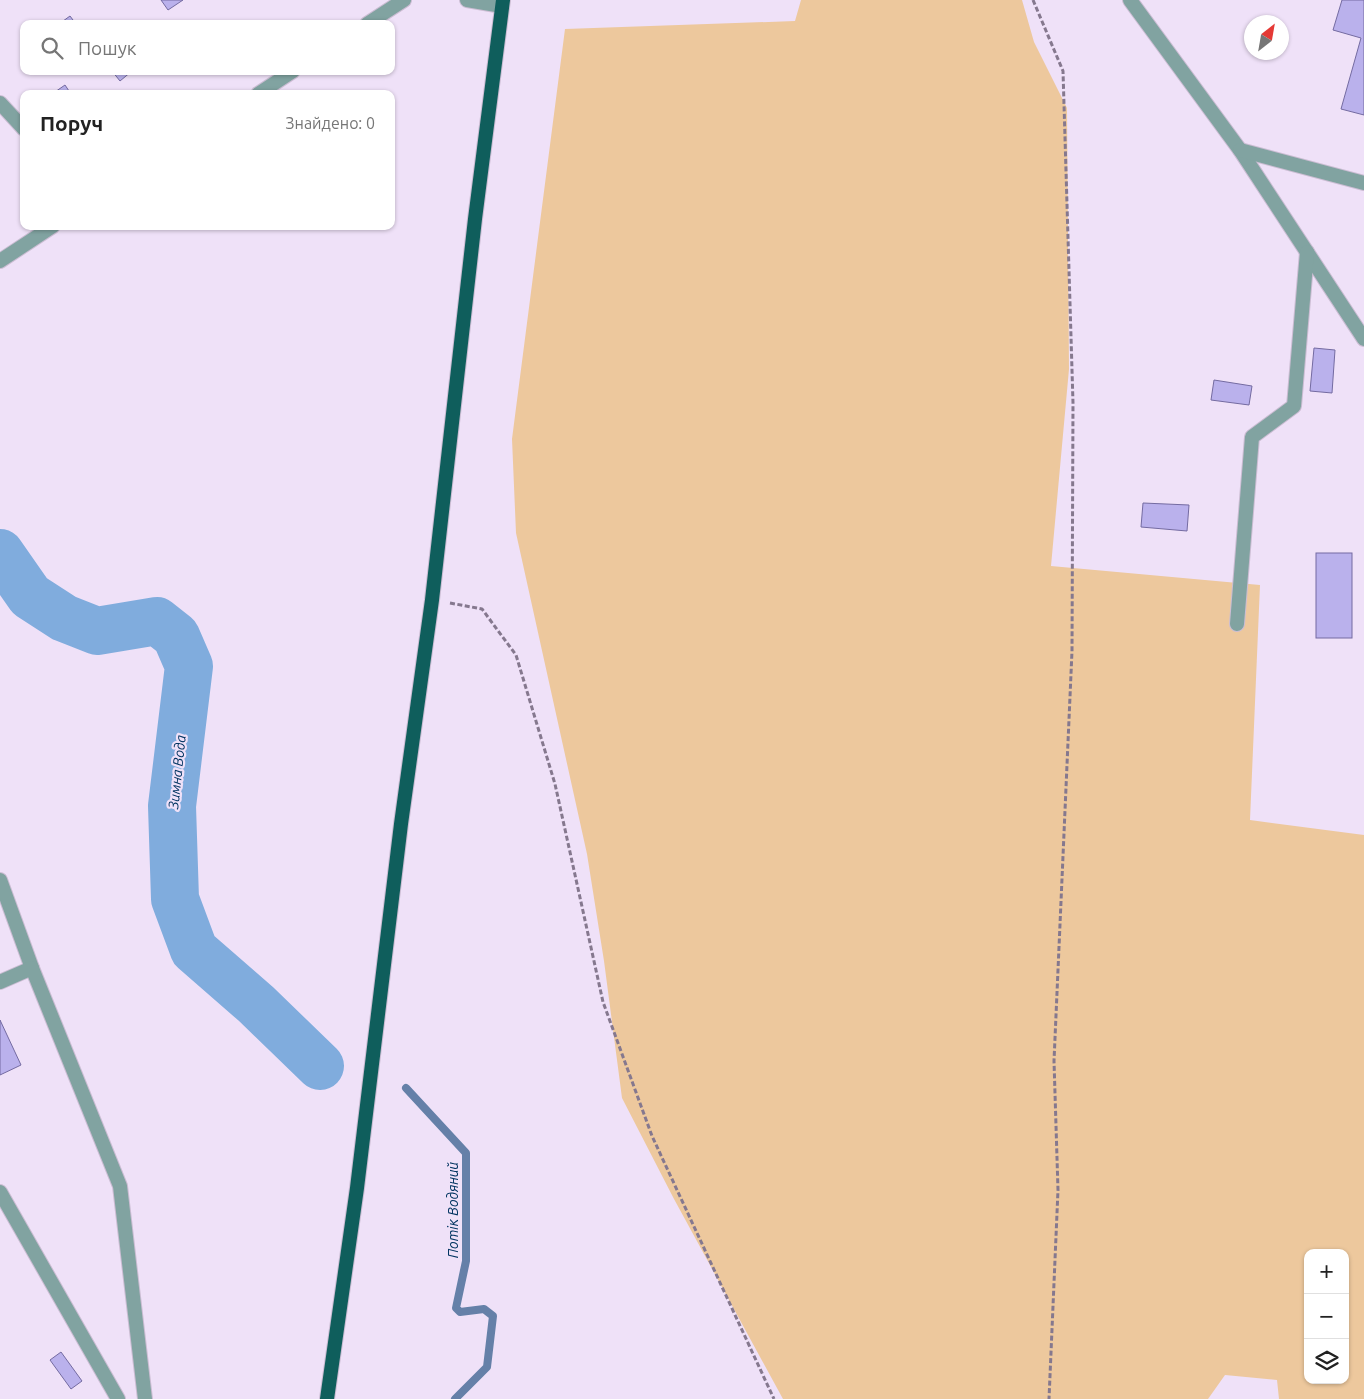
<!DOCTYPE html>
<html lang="uk">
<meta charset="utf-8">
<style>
:root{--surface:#fff;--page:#f2f2f2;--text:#222;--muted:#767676;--line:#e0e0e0}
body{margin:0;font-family:Ubuntu,sans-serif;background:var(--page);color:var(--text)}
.controls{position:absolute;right:15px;bottom:15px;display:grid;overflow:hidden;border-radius:10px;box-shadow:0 1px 4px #0004}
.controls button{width:45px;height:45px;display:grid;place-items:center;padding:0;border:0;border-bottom:1px solid var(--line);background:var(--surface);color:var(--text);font:25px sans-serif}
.compass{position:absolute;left:1244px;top:15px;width:45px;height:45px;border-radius:50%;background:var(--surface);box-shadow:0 1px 4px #0004;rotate:31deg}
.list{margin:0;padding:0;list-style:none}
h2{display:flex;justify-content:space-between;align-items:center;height:65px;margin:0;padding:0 20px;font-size:21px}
h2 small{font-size:16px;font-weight:400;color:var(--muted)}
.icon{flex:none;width:28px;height:28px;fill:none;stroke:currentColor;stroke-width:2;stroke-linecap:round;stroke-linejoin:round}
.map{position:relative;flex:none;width:1364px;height:1399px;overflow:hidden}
.search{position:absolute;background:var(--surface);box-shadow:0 1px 4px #0004;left:20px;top:20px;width:375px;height:55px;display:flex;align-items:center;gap:12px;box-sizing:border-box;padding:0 18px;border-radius:10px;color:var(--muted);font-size:19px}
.panel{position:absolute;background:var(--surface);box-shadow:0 1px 4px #0004;left:20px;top:90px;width:375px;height:140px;border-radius:10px}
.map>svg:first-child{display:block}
</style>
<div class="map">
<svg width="1364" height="1399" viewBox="0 0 1364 1399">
<rect width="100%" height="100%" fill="#efe1f8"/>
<path fill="#edc89d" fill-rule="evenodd" d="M801,0H1022L1034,42L1067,108L1069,369L1051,566L1260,585L1250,820L1364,835V1399H1279L1277,1380L1225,1375L1208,1399H783L674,1199L622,1098L604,961L587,854L516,533L512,439L565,29L795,21ZM1308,1253H1345V1380H1308Z"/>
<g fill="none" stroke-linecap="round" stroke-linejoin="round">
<polyline stroke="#6580a8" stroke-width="8" points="406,1088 466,1153 466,1261 456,1308 460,1312 484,1309 493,1316 487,1367 455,1399"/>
<polyline stroke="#80acdd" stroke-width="48" points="0,553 30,596 64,618 97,631 157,621 176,636 189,666 172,806 175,899 194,950 256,1004 320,1066"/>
</g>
<g fill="#bab1ec" stroke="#746ba1">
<polygon points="161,0 183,0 168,10"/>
<polygon points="1342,0 1364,0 1364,115 1341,109 1361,38 1333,30"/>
<polygon points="70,16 76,24 59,24"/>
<polygon points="112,71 132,71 120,81"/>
<polygon points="65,85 71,94 52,94"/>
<polygon points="1314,348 1335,350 1332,393 1310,391"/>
<polygon points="1214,380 1252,386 1249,405 1211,400"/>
<polygon points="1143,503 1189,505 1187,531 1141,527"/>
<rect x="1316" y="553" width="36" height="85"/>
<polygon points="0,1020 21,1065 0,1075"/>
<polygon points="61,1352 82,1381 71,1389 50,1360"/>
</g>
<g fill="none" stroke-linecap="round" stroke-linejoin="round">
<defs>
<g id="service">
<polyline points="1130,0 1240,150 1364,339"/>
<polyline points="1240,150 1364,183"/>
<polyline points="1237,624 1252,437 1294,406 1307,252"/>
<polyline points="0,880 32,968"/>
<polyline points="0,982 32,968 120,1186 145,1399"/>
<polyline points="0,1192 118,1399"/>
</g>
<g id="minor">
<polyline points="467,0 502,6"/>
<polyline points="367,24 404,0"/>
<polyline points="258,94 293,71"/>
<polyline points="0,103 24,129"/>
<polyline points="0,261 53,226"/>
</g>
<polyline id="trunk" points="327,1399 357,1188 401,824 432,600 475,219 503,0"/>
</defs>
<use href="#service" stroke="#cbbdd3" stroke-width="16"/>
<use href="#minor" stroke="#cbbdd3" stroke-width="16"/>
<use href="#trunk" stroke="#cbbdd3" stroke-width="16"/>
<g stroke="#85788e" stroke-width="3" stroke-dasharray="5 2.5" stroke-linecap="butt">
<polyline points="1033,0 1063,71 1073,403 1072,651 1054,1061 1058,1190 1049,1399"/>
<polyline points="450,603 482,609 516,655 555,784 603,1002 652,1136 774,1399"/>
</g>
<use href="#service" stroke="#81a3a1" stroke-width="14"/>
<use href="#minor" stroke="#81a3a1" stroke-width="14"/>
<use href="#trunk" stroke="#0f5e5c" stroke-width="14"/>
</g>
<g text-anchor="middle" stroke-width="4.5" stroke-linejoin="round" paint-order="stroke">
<g font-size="14" font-style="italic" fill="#023461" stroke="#efe1f8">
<text transform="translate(177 772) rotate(-84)" y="5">Зимна Вода</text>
<text transform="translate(453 1210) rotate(-90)" y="5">Потік Водяний</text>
</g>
</g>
</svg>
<div class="controls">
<button>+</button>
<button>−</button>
<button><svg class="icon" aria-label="layers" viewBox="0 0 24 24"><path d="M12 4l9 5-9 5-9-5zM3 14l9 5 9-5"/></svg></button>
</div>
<svg class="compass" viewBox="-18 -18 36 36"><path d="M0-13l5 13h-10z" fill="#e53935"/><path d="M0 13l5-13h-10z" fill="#767676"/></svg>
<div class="search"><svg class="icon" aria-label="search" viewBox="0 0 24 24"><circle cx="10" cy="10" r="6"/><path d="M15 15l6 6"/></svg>Пошук</div>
<section class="panel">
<h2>Поруч<small>Знайдено: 0</small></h2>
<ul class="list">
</ul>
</section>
</div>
